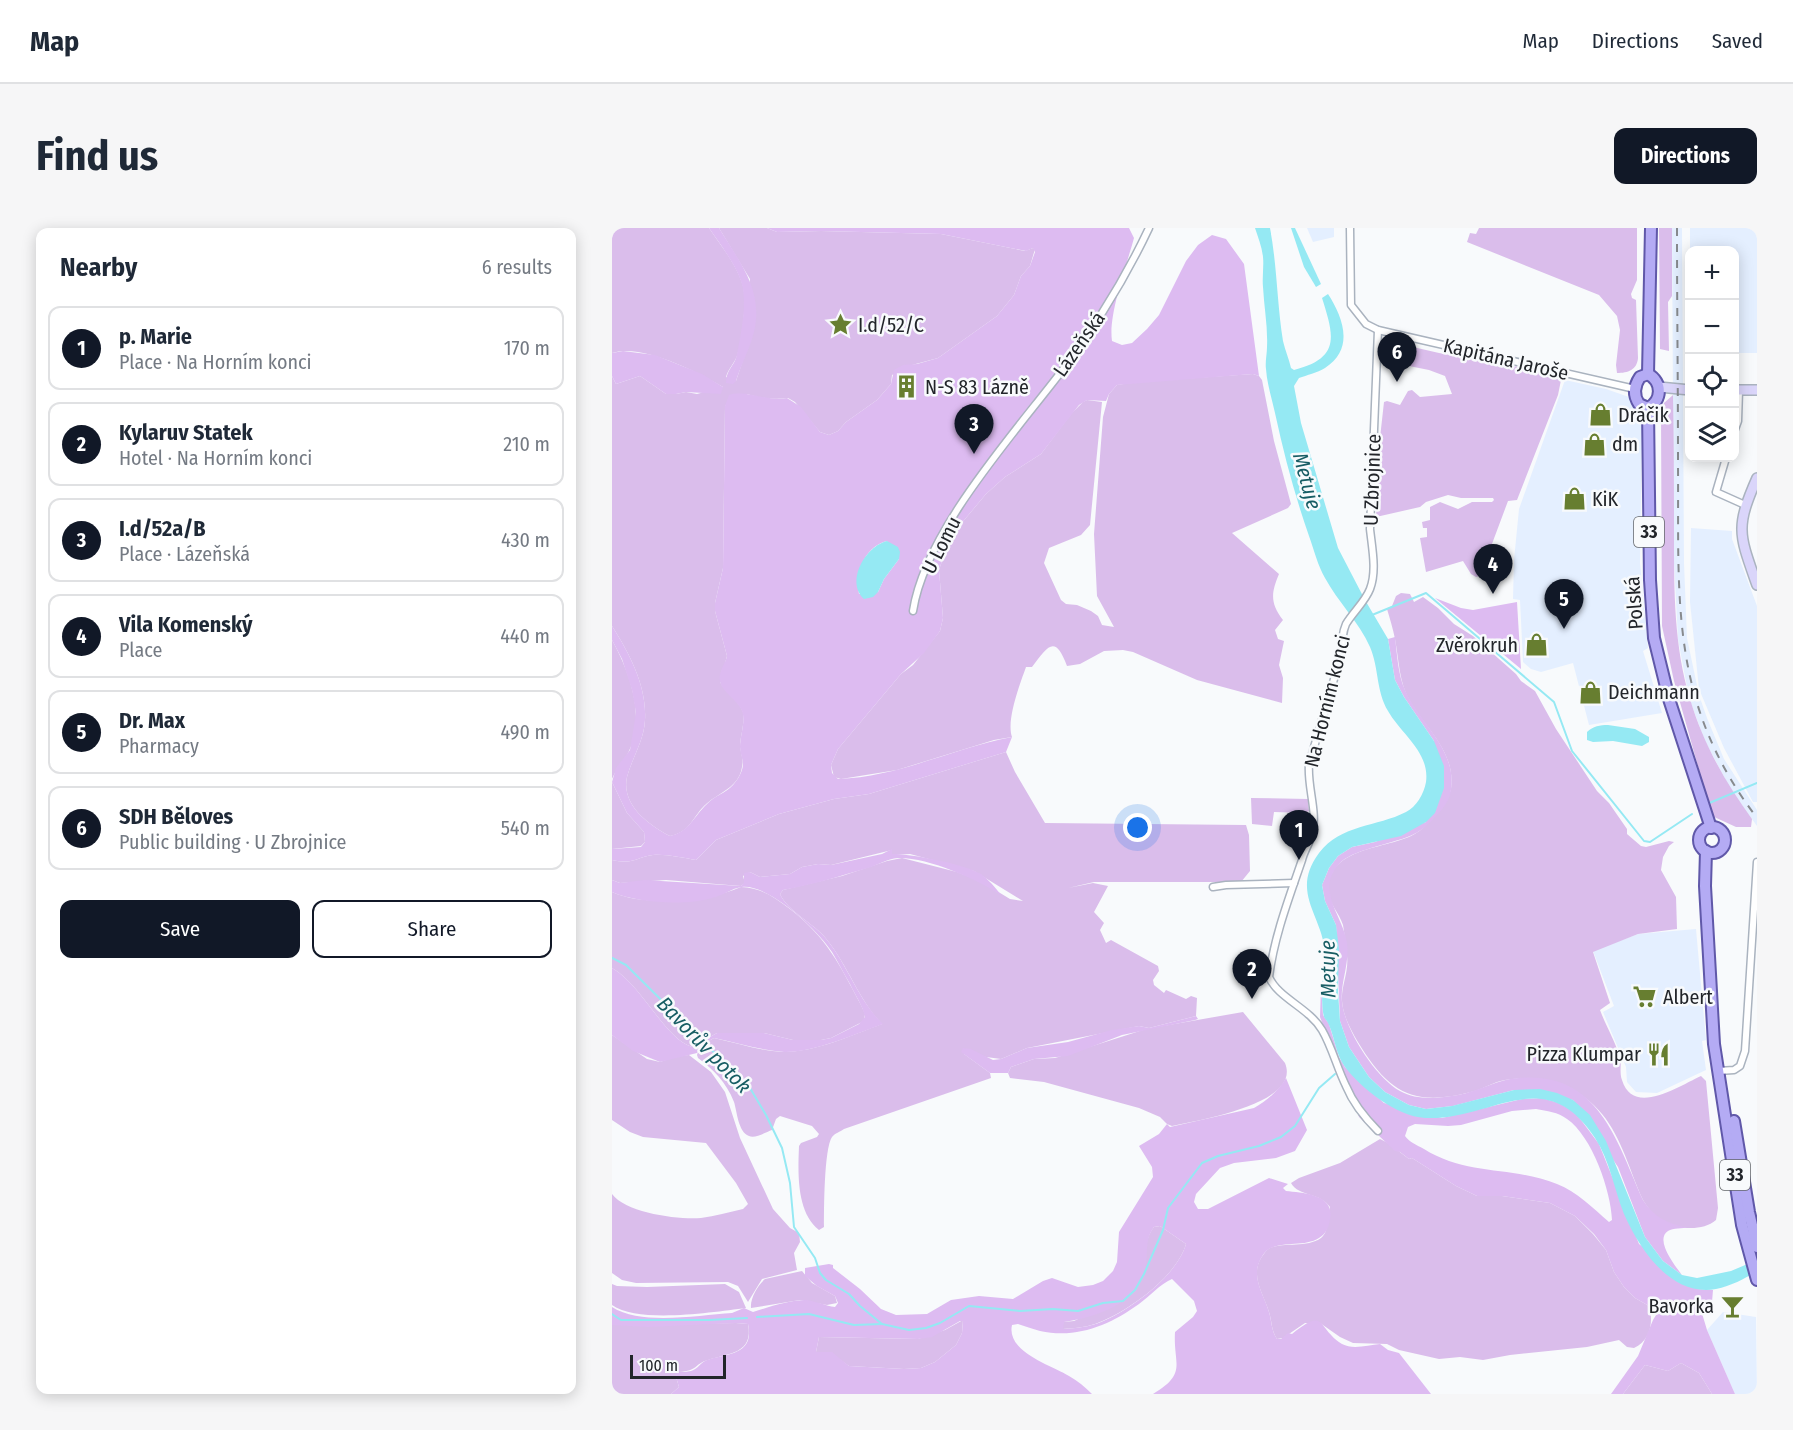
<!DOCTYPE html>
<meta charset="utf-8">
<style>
:root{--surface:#fff;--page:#f6f6f7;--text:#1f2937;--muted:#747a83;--line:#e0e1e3;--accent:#111827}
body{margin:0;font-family:"Fira Sans Condensed",sans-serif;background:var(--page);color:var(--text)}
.controls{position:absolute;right:18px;top:18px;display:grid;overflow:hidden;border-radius:12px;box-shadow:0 3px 15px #0003}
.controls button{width:54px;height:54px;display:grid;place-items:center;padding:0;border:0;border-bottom:2px solid var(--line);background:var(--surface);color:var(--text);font:30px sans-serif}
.scale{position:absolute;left:18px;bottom:15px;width:96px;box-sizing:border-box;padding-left:6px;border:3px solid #22252a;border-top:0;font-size:16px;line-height:21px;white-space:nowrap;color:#22252a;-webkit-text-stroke:4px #f8fafc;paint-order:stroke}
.you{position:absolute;left:526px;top:600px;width:21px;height:21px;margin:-15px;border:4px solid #fff;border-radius:50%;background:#1a73e8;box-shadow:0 0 0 9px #1a73e833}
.badge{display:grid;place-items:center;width:39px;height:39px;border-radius:50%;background:var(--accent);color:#fff;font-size:20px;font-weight:700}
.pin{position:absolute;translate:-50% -50px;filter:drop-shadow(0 2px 3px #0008)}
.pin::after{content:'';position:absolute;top:32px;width:21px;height:18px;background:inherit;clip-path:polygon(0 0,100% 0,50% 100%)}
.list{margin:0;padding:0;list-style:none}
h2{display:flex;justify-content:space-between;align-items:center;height:78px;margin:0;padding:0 24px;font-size:26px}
h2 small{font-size:20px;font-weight:400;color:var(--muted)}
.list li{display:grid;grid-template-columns:39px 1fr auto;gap:18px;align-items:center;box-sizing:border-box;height:84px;margin:0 12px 12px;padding:0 12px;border:2px solid var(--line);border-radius:12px}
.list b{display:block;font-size:22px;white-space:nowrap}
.list p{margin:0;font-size:20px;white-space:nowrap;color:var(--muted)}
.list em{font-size:20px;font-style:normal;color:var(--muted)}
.actions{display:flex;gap:12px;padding:18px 24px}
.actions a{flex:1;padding:14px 0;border:2px solid var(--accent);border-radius:12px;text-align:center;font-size:21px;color:var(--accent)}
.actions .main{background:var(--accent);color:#fff}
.icon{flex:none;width:33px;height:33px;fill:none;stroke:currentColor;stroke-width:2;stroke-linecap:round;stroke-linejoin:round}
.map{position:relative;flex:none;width:1145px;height:1166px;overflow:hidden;border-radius:12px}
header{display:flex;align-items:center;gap:36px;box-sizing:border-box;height:84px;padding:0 30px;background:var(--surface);border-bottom:2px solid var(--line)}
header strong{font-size:28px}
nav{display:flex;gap:33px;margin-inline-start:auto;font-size:21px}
.intro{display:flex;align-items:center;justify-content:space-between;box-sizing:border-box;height:144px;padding:0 36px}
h1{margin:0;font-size:42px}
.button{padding:15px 27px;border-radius:12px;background:var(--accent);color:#fff;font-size:21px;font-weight:700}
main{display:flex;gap:36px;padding:0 36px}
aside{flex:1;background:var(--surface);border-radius:12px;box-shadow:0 3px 15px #0003}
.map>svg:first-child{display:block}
</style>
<header>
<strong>Map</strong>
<nav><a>Map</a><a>Directions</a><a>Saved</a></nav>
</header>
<div class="intro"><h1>Find us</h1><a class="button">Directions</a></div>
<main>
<aside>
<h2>Nearby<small>6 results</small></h2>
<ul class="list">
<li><span class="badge">1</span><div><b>p. Marie</b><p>Place · Na Horním konci</p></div><em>170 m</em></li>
<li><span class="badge">2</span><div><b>Kylaruv Statek</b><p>Hotel · Na Horním konci</p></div><em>210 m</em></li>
<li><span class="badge">3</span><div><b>I.d/52a/B</b><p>Place · Lázeňská</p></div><em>430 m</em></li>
<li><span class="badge">4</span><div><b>Vila Komenský</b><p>Place</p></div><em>440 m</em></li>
<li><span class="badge">5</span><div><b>Dr. Max</b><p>Pharmacy</p></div><em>490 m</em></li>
<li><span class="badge">6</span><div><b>SDH Běloves</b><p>Public building · U Zbrojnice</p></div><em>540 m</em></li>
</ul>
<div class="actions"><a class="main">Save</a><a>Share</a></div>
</aside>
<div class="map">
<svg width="1145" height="1166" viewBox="0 0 1145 1166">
<rect width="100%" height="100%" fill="#f8fafc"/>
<g fill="#e4efff">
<polygon points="695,0 722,0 722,9 701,14"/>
<polygon points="1060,0 1070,0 1072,335 1075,410 1087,467 1095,490 1112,531 1145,582 1145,598 1119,562 1093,513 1077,470 1066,411 1062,335"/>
<polygon points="1078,0 1145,0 1145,125 1123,125 1122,22 1078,22"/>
<polygon points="953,152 994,161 1017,169 1030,188 1028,335 1036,420 1031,423 1050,485 977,497 961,435 929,444 919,441 911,434 908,372 901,371 902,332 907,281"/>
<polygon points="1079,300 1120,303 1120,311 1145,378 1145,574 1141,574 1112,520 1087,461 1078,374"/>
<polygon points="1084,701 1094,812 1090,813 1094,842 1045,865 1024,864 1015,854 1014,839 991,784 1002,778 981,723 1026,706"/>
<polygon points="1111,1084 1144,1089 1145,1166 1123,1166 1095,1102"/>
</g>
<g fill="#dabdeb">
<path d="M0,0H97C109,18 125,37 131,58C135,75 130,111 125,128C122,136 116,141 114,149L124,153L132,129L138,51L107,0H155L165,4L209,3L329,6L413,23L421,20L423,21L418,38L409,48L402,67L385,88L326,130L300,137L280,147L279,156L265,172L234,194L226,203L217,207L208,204L183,174L176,170C162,172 148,170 135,166L113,178L111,340L103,375V383L115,428L108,454C114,466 126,471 131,484C133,492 129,507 128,516C128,524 132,531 130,539C127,560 105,565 92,578C80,590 78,604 58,608C37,597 9,577 15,549C20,530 32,513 33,492C35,459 18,426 0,398V148L4,156L28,148L54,166H64L74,164L85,166L111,159C86,144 29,115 0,125Z"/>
<path d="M867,0H1025V52L1019,66L1020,70L1024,72L1026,130C1025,142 1016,145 1005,145L1004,137L1008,102L1005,88L987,67L855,14L858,5L864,6Z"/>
<polygon points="1047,0 1060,0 1060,68 1056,74 1057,123 1048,121"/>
<polygon points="778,109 786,112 788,116 827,125 935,144 949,152 946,167 905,272 896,273 868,348 864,349 859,346 851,333 814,344 808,310 815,309 815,300 811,300 810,294 818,292 818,279 828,274 846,281 860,274 880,274 882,272 881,270 849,270 836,267 814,274 808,279 764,289 767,219 772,174 775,173 788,177 796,163 800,162 808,169 840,166 833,148 817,142 792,137 792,134 787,132 786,135 772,133 773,114"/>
<path d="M641,146L647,148L650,152L662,213L679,276L676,280L620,305L667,346C659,365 658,375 671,392L663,402L666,411L672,413L667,437L671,450L670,475L585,452L521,424L511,422L492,423L468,436L455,438C443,406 436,418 420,439H414C408,456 394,492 400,509L382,512L285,542L229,551L222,549L219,537L226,521L289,446L301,437L328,403L331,390L327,342L338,309L374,266L393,249L429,226L459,186L471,174L475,172L490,174L478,297L469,307L437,320L432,335L449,372L454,376L465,377L479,383L486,388L490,397L502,399L485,368L482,306L491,189L497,166L505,157L525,154Z"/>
<path d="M1061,167C1062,214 1062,261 1062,308C1062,363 1062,418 1078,471C1091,515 1113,554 1140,591L1139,599H1124L1100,588L1062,453L1050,398L1049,186L1052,175Z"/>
<path d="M789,365L798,366L802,374L811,369L826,380L842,396L861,408L904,446L909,453L923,463L944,501L985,563L997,575L1015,601V606L1029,618L1034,619L1057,613L1062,614L1057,618L1051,629L1049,642L1064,669L1065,701L1026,706L981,724L998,775L988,782C994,798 1003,813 1008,829C1010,836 1007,844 1010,852C1021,889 1067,858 1089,848L1094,853L1106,980L1104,992C1090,1004 1065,1001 1050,993C1042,988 1036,980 1031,972C1018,944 1010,910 990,886C965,856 931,846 893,852C881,854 871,861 859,864C804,878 779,867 749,819C741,806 731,789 730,773C729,758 737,744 735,728C733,718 733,707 731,697C727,684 715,674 716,659C719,620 771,621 799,608C812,602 819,591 827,580C831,574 838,567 839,561C844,524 814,501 798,473C787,455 787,432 783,411C781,401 778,391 775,381L780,378L784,368Z"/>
<path d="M0,412C17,443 34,488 17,523C12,533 4,541 0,551Z"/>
<path d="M394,524L403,544L433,595L634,597L637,607L638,643L629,654H482L456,660L481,655L496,658L482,684L492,695L488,702L494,715L499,712L546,738L547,743L541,752L542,757L552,765L554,762L574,771L579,768L585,770L584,788L537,800L527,798L415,820L389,831L352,826L378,845L379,850L232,901C228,904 223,905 220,909C212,921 212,982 212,999L207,1002C184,984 186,944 187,918L189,915L205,909L207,906L200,898L168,888L164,891L160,902C154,904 143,911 137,908C126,904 125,883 122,874C114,854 102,842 86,830L85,827L88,818L102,810C125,815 149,823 171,824C204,824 240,807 270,796C245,770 235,734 211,707C200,695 174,681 168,666L171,662L230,648L275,633L290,630L345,644L370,654L398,671L411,673L362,643L298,626L280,627V622L219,637L206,636L190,639L178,646L148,649L138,644L131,648L133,655L129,658L54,652L8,655L0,652V632C22,637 24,629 41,627C55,626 71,630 84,632L104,612L167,586L222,571L257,566Z"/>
<polygon points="0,554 15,585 32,604 33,614 29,618 0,621"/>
<polygon points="639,570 696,571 697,583 693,585 662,584 660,598 640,596"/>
<path d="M129,659C150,660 162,669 178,681C216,711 227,736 249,777L253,786L252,793L219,810L209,812H181L152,805H105L80,819C52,810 31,758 0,740V664C33,679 96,674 129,659Z"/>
<path d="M631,784L673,835C690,876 585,892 560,898L555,896L548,889L527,880L432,854L398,850L396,845L399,839L422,831L443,830L534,801Z"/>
<path d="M0,807L35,831L48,834L65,828L77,827L99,844L113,864L128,910L161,981L178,1000L187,1005L188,1014L182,1025L185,1042L150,1051L136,1074L126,1058L116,1054L24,1055L10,1052L0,1045V966C14,985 67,992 89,990C103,988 117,984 131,981L136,976L124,955L94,915L31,909L18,904L0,892Z"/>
<path d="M768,911L776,915L797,931L800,930L844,958L865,968H890L938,975L963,988L981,1006L994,1022L1002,1044L1012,1059L1023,1070L1037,1078C1042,1094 1038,1113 1022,1120L1015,1119L1007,1112L975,1119L898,1127L871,1132L848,1129L827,1131L787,1122L775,1116L741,1115L728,1109L708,1095H693L671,1110L665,1111C659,1102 660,1093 657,1084C652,1067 638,1048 649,1030C652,1026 654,1022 658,1020C673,1014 695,1020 709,1010C717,1004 716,988 718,979C708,964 687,969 679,955L687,950L728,935Z"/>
<path d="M548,998L574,1016C565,1048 518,1082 488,1094C477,1099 464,1100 451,1101V1094L462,1093L518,1066C544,1040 525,1021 542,999Z"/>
<path d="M190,1043L200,1055L223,1068L225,1075L215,1077L188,1072L139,1080C138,1070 146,1057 153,1051Z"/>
<path d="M0,1056L5,1058L35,1059L113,1056L127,1064L134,1080C101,1084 27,1096 0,1077Z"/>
<polygon points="351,1092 350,1105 344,1117 323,1134 309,1140 292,1141 237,1138 227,1131 204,1124 207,1109 306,1111 333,1102"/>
<path d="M124,1095L136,1096C142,1126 116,1125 96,1132C82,1136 86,1143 67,1144L64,1149L67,1159L59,1166H0V1097Z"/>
<polygon points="1069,1135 1087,1145 1100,1166 1011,1166 1033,1137 1056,1143"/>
</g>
<g fill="#ddbbf1" fill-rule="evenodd">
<path d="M97,0H107C127,33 152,62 142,104C138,120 129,137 124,153L121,156L114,155C114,141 123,138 125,126C129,105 134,83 131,61C128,42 108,16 97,0Z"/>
<path d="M155,0H517L522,10C515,36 496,87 500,113L510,117L520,115L535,101L547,87L574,33L586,17L600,7L614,11L632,36L647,148L641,146L505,157L497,166L494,173L475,172L467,177L429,226L393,249L374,266L338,309L327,342L331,390L328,403L312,425L289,446L226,521L219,537L220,545L226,551C287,549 341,520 400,509L394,524L257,566L222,571L167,586L104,612L84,632C71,630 55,626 41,627C24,629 22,637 0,632V621L29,619L33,614L32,604L15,585L0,554L4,540L18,522L24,485L20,462L10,431L0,412V398C18,426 35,459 33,492C32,513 20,530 15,549C9,577 37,597 58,608C77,604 82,588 95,576C102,568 114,565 121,557C126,551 130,545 131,537C131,531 128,525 128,519C128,507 134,493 130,483C125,471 111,465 108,454C106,444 113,437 115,428L103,383V375L111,340L113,178L117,167C133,161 156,174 175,170L189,179L208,204L217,207L226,203L234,194L265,172L279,156L282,142L291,137L305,136L326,130L385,88L402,67L409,48L418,38L423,24L421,20L414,23L329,6L209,3L165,4ZM275,313L287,331L272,351L266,364L247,366C243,345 252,319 275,313Z"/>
<polygon points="11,123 43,127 90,146 111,159 109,166 74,164 64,166 54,166 28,148 4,156 0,148 0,125"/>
<polygon points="823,370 849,380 861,382 905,374 909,441"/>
<path d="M783,409C785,425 786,447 793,462C808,496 845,521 839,562C838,572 830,582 823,589C816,597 808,604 798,608C779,616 739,622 727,636C703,663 731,687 735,715C738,735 728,755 730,774C733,802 764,850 788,863C806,873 827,870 846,867C867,863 886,851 907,850C987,843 1005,914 1031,972C1043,990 1055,995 1076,1000C1071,1000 1061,1000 1056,1003C1042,1012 1064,1039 1070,1047L1051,1033L1033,1009L1006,939L961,872L902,862L841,878L814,881L797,877L773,864L757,849L737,819L728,793L724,697L713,673L710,657L717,640L726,628L740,619L763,614L814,594L822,513L792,469L783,452L776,411Z"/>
<path d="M280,621V626C301,626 352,636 369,646C377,652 383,659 389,667C365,651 315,629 286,630C275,631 266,637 256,640C228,648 200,657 171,662L168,666C174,681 200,695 211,707C235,734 245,771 271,796C243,806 201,825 172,824C148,822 125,815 102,810L93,815L85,825L48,834L21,823L0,807V740C31,758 52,810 80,819L105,805H152L181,812H209L219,810L247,796L253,789C251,778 243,767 238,756C232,746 226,734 220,724C206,702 157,656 130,659C120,660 110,668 100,670C74,678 24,675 0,664V652L8,655L33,652L129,658L132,655V645L138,644L148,649L178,646L190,639L206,636L219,637L270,626Z"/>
<path d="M709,758L711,787L717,796L727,829L733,839L772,875L830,890L910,871L930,870L947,875L963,884L987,916L1027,1016L1085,1061L1101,1062L1100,1074L1089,1082L1095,1102L1123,1166H1100L1087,1145L1069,1135L1056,1143L1033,1137L1011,1166H999L1026,1128L1041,1092L1052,1074L1037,1078L1023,1070L1012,1059L1002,1044L994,1022L982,1006L963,988L938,975L890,968H865L844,958L800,930L797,931L788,924L783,923L747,889L708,789ZM924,881C935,883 946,884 955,891C980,908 999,963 1000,992L997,994C981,980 965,964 945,956C901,938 855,948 812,921C805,917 797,914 793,908L796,899L803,896L836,898L849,897L900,883Z"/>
<polygon points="584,788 586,791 583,792 510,807 456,828 422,831 399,839 396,845 378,845 349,824 351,820 359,821 381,832 389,831 415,820 456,814 500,802 527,798 537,800"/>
<path d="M674,850L695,902L683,923L664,930L622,935L608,940L584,966L582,974L586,981H596L657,950L676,956L671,960L674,963C691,965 723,966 718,991C717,999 714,1006 707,1010C693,1019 672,1013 657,1021C654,1023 653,1024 651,1027C637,1047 651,1064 657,1084C660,1094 659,1102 665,1111H669L676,1105L680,1106C715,1078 704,1100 730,1116C741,1122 756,1117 768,1116L776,1122L787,1125L819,1166H541C576,1145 561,1137 563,1104L581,1089L585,1083L582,1073L560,1051C548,1056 538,1068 527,1076C498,1097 465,1111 428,1103C420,1101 413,1098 406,1096L400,1097C394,1124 439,1137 457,1148C466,1153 473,1159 480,1166H59L67,1159L64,1149L65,1144C70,1144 75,1144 79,1143C86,1141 89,1134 95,1132C114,1125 143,1128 136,1096L124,1095L36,1099L0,1097V1079C30,1098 86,1087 120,1085L132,1080L141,1084C157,1079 177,1072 194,1072C204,1073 214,1078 223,1079L226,1075L223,1068L205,1058L193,1048V1040L217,1036L221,1037V1040L248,1061L269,1081L284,1087L315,1086L339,1072L367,1068L401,1071L431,1053L440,1050L466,1059L481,1057L491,1053L501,1043L505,1034L507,1004L541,949L540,939L527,918L547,906L555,896L558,899L642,880C654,874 668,861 674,850ZM548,998L574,1016C565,1048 518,1082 489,1094C477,1099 464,1100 451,1101L452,1094C485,1089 530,1075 534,1035C536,1021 533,1011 542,999ZM348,1093H351L350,1105L344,1117L323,1134L309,1140L292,1141L237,1138L220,1124H204L207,1109L306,1111L320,1109Z"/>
</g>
<g fill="#95e9f3">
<path d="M643,0H658C665,37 665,75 671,113C673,122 677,131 679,140L682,142C729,130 722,108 710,70L716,66C731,89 743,121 713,140C705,145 695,147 687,150L682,158L689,195L726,320L753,372L776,411L783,452L792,469L822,513L832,538V560L823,585L814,594L789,608L740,619L726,628L717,640L710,657L713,673L724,697L727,721L726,763L728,793L737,819L757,849L773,864L797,877L814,881L840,878L902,862L928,861L945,865L961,872L978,887L994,913L1033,1009L1051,1033L1070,1047L1085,1050L1119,1043L1145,1032V1043C1132,1051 1119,1058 1104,1061C1059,1069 1028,1022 1012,986C1002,961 998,933 983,910C932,833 880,893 813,890C784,888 750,861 733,839C724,827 723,811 717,797C714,790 712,792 711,784C710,777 710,768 710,761C710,749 714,737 713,724C710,687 678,664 707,625C729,596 765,599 794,584C804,579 812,566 814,554C818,524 789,506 776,483C764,463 767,440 758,419C747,394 726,374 713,350C706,338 702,322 697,308C683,268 672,227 663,185C660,171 655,156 654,141C653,134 655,126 655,119C656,99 652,79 651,59C650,49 652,39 651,29C650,19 646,9 643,0Z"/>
<polygon points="679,0 683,0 709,56 704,59 692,39"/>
<path d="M275,313L286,319L288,324L287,331L272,351L266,364L261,369L252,371C233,353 254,318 275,313Z"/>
<path d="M996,497L1023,501L1037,509V514L1030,518L1001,513L981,514L975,512V504C981,498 988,497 996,497Z"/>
</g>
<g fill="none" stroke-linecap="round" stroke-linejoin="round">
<g stroke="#95e9f3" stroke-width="2">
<polyline points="760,387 814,365 942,474 960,523 1032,613 1038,614 1080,586"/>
<polyline points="1095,576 1145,555"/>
<polyline points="0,730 14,737 138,860 154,887 170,920 178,955 182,999 203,1030 208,1045 214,1052 237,1066 248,1078 270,1096 297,1102 314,1100 328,1095 357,1078 408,1083 441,1081 466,1083 491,1075 511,1073 523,1062 532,1046 551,1002 556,980 590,935 606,928 647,918 669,909 683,898 707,860 723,846"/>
<polyline points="0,1086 9,1092 97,1092 135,1090"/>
<polyline points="145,1089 197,1086 242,1097 270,1096"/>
</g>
<defs>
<g id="street">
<polyline points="738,0 739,77 754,96 766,102 1023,161"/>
<path d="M766,102L758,301C760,320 765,343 758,361C753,374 741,384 734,396C730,405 730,414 730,424L697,536C695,559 706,584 700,606C698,615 692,623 690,632C677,670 662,709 657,749C666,770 697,780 710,802C720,819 725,840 734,858C741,875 753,890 766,903"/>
<polyline points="1122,204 1126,193 1127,162"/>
<polyline points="1114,230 1104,264 1133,277"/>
<path d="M301,383C313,304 401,207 449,144C483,99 513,51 537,0"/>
<polyline points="601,659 614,657 682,655"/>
<polyline points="1106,843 1122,842 1128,838 1133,823 1145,634"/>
</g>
<g id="secondary">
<polyline points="1047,159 1078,162"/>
<polyline points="1122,162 1145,162"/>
<path d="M1145,250C1123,300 1127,306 1145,357"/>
</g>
<g id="primary">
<polyline points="1036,146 1039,0"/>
<polyline points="1036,180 1038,352 1042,410 1057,471 1099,600"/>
<path d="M1036,180L1027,176C1021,167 1022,158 1028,149L1036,146"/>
<path d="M1036,180C1050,173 1051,154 1036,146"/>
<circle cx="1100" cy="612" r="13"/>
<polyline points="1094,623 1093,658 1102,816 1130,997 1145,1052"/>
<polyline points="1122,893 1137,984 1145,1019"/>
</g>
</defs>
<use href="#street" stroke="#aab3bf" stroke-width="9"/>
<use href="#secondary" stroke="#aab3bf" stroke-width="12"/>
<use href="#primary" stroke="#6058a9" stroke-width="14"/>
<use href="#street" stroke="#fff" stroke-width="6"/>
<use href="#secondary" stroke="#dad5fa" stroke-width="9"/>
<use href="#primary" stroke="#b4abf4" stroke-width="10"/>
<path stroke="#878a8e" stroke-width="2" stroke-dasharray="8 8" stroke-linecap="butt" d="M1065,0C1065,79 1066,157 1066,236C1067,373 1057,474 1145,590"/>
</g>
<defs>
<symbol id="sight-bare" viewBox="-9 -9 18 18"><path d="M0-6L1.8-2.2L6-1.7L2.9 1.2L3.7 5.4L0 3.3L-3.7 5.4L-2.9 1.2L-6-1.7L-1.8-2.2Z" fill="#677e30" stroke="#f8fafc" stroke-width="2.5" paint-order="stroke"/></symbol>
<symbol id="building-bare" viewBox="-9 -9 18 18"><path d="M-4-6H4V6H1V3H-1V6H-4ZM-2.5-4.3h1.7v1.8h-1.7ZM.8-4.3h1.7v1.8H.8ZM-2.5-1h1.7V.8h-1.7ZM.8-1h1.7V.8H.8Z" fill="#677e30" stroke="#f8fafc" stroke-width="2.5" paint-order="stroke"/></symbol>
<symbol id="shop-bare" viewBox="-9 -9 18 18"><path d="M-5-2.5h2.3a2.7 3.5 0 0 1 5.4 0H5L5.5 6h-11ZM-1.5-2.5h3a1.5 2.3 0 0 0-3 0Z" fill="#677e30" stroke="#f8fafc" stroke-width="2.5" paint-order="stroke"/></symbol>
<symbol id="supermarket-bare" viewBox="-9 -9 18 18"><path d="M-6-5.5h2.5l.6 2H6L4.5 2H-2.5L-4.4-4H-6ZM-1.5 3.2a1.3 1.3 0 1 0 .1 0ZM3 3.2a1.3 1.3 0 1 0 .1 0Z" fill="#677e30" stroke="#f8fafc" stroke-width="2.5" paint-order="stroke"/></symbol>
<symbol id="restaurant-bare" viewBox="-9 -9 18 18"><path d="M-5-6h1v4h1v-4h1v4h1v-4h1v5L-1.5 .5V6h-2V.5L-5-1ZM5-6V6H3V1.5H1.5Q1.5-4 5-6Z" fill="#677e30" stroke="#f8fafc" stroke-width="2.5" paint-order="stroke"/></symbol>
<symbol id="bar-bare" viewBox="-9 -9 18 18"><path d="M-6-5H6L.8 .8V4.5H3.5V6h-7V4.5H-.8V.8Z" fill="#677e30" stroke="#f8fafc" stroke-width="2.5" paint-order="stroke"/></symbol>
</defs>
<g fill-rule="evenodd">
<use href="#sight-bare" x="212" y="80" width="33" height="33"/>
<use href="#building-bare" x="278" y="142" width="33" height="33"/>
<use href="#shop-bare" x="972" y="170" width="33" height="33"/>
<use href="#shop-bare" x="966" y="200" width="33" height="33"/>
<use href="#shop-bare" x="946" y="254" width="33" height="33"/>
<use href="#shop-bare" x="908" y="400" width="33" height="33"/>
<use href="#shop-bare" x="962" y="448" width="33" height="33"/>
<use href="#supermarket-bare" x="1016" y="752" width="33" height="33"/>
<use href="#restaurant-bare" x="1030" y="810" width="33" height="33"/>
<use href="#bar-bare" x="1104" y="1062" width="33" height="33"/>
</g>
<g text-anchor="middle" stroke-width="5" stroke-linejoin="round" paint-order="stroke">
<g fill="#f8fafc" stroke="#626569" stroke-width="1.5">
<rect x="1022" y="289" width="30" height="30" rx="4.5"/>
<rect x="1108" y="932" width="30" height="30" rx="4.5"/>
</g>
<g font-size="18" font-weight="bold" fill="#22252a">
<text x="1037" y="310">33</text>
<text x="1123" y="953">33</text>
</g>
<g font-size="20" fill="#22252a" stroke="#f8fafc" text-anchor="start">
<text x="246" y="104">I.d/52/C</text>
<text x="313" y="166">N-S 83 Lázně</text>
<text x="1006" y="194">Dráčik</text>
<text x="1000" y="223">dm</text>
<text x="980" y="278">KiK</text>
<text x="906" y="424" text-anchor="end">Zvěrokruh</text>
<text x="996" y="471">Deichmann</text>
<text x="1051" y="776">Albert</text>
<text x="1029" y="833" text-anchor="end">Pizza Klumpar</text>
<text x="1102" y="1085" text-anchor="end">Bavorka</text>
</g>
<g font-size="20" fill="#22252a" stroke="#f8fafc">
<text transform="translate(467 116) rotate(-55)" y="7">Lázeňská</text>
<text transform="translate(894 131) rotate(13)" y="7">Kapitána Jaroše</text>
<text transform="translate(760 252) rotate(-88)" y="7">U Zbrojnice</text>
<text transform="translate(329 317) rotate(-63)" y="7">U Lomu</text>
<text transform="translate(1022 375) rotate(-94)" y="7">Polská</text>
<text transform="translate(715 473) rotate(-76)" y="7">Na Horním konci</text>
</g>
<g font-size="21" font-style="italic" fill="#175d64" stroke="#f8fafc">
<text transform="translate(695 253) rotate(75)" y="7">Metuje</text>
<text transform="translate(716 741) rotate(-91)" y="7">Metuje</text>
<text transform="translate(92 817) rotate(46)" y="7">Bavorův potok</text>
</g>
</g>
</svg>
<div class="controls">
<button>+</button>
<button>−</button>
<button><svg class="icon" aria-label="locate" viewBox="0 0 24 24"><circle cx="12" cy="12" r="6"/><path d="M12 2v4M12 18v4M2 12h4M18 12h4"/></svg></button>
<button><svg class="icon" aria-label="layers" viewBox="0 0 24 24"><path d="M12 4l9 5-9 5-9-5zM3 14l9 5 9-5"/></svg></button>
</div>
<div class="scale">100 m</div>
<div class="you"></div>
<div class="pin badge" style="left:687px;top:632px">1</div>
<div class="pin badge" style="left:640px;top:771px">2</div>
<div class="pin badge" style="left:362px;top:226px">3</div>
<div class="pin badge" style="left:881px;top:366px">4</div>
<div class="pin badge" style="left:952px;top:401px">5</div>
<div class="pin badge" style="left:785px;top:154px">6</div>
</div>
</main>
